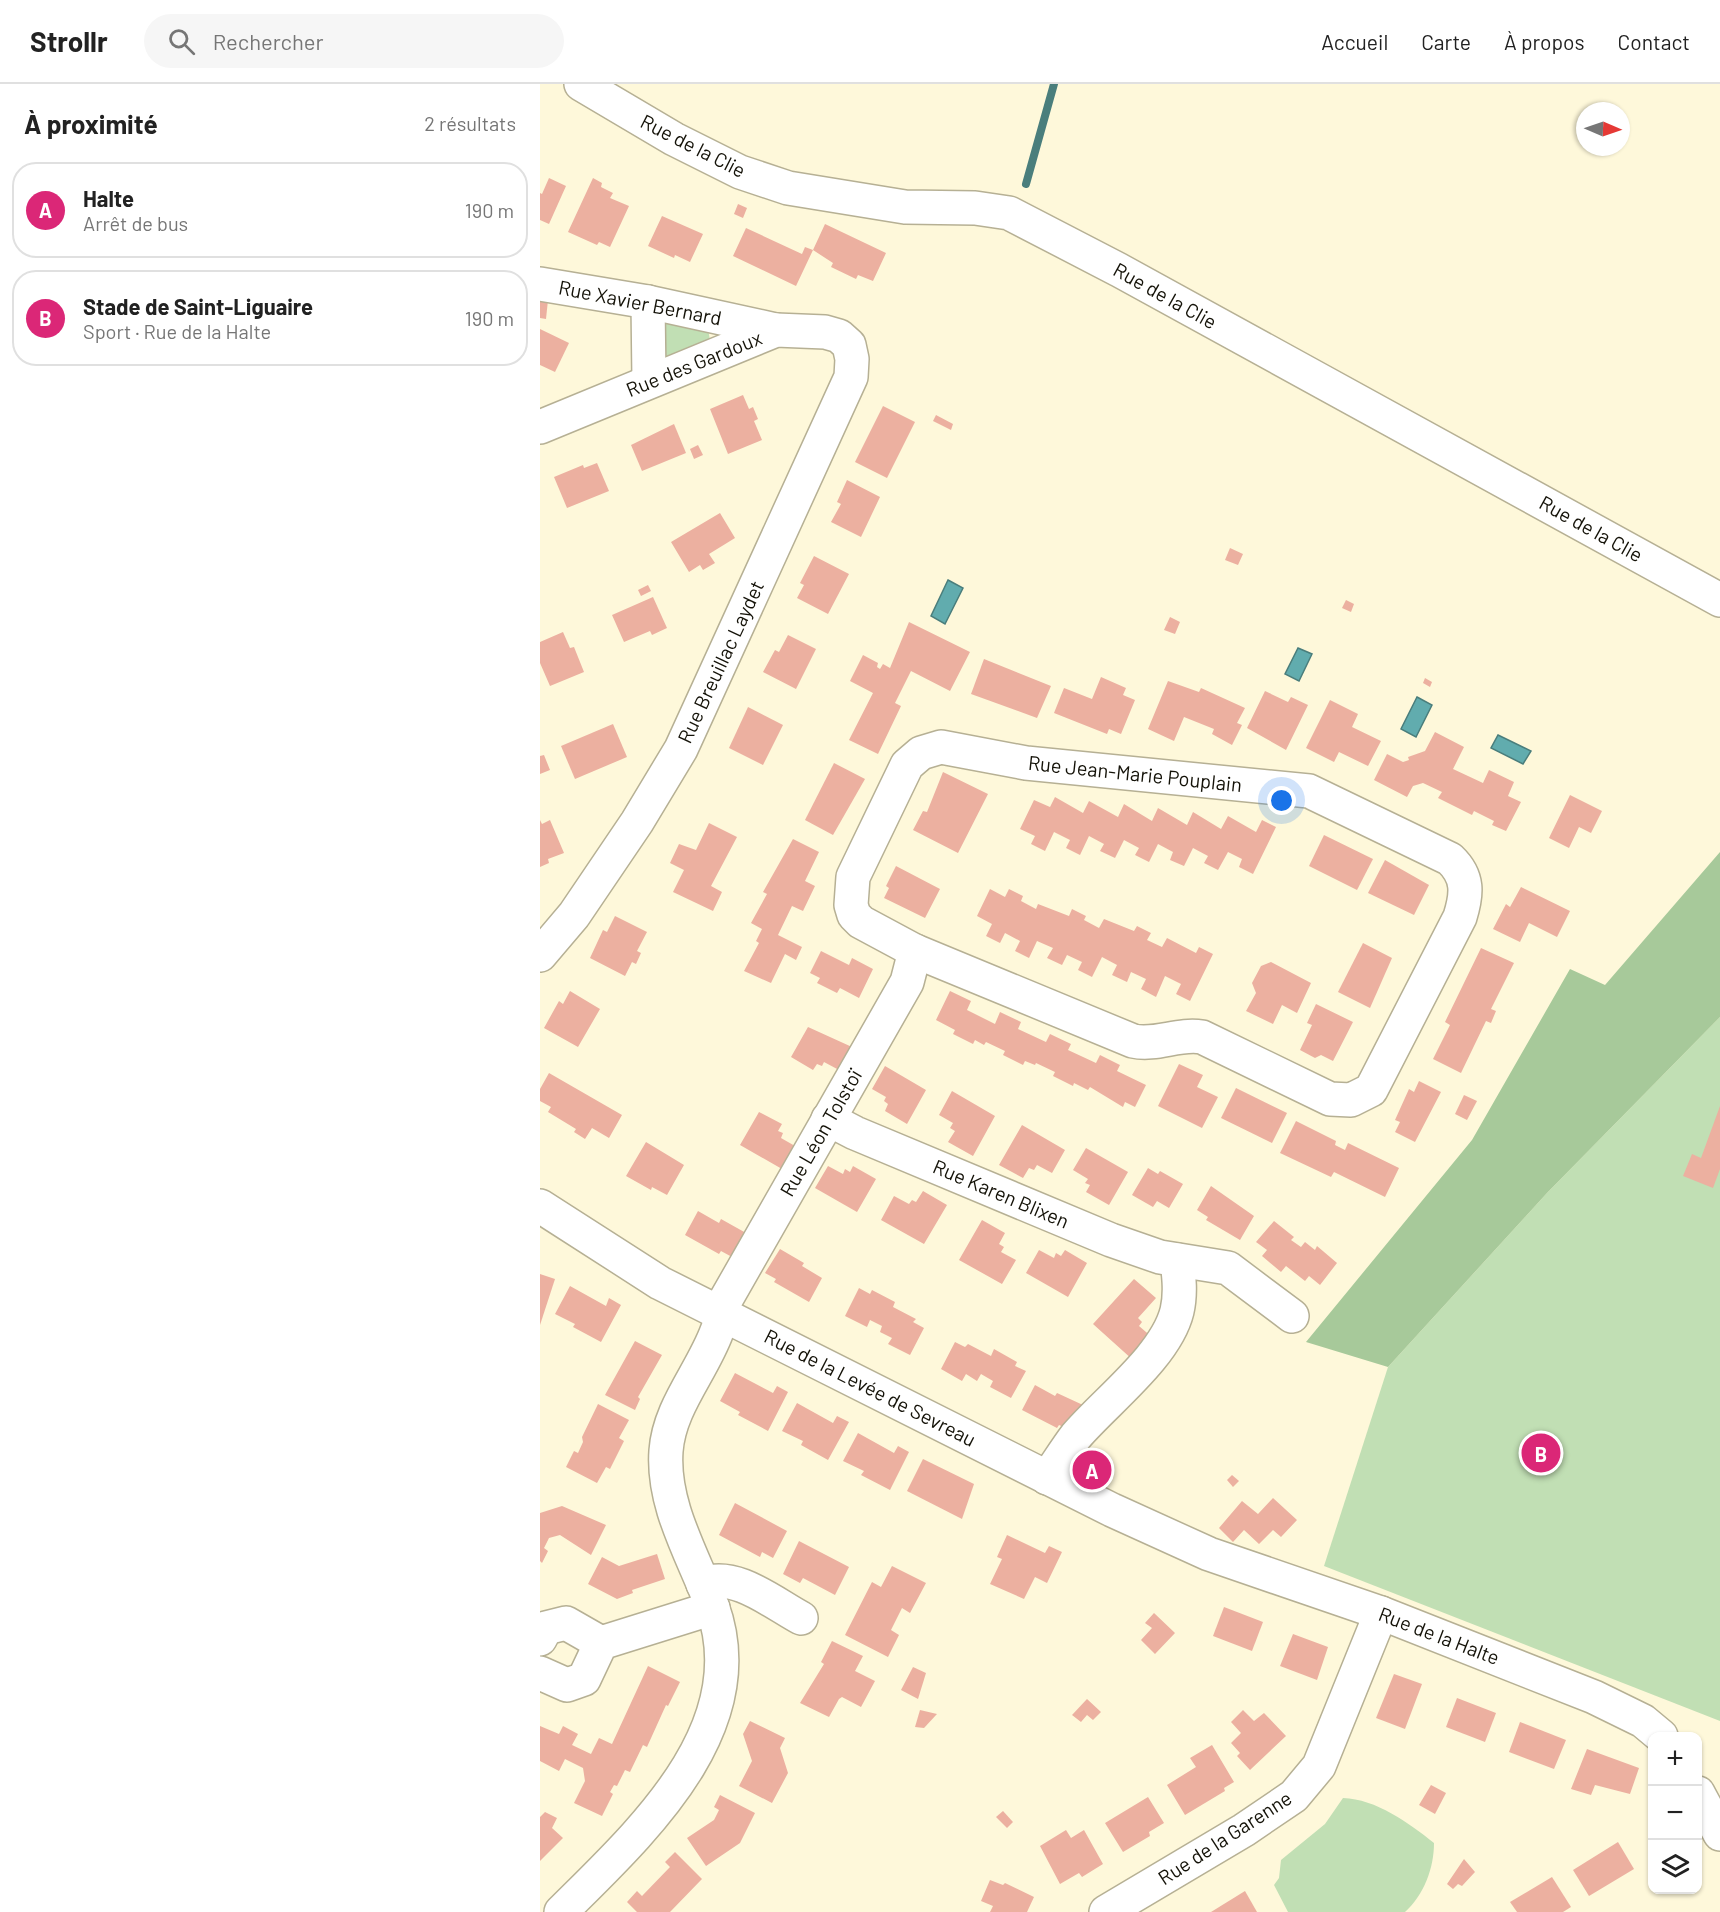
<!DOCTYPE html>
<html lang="fr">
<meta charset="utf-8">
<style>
:root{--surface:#fff;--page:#f6f6f6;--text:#222;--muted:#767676;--line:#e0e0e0;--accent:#db2777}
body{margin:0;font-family:Barlow,sans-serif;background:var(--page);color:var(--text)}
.controls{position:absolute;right:18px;bottom:18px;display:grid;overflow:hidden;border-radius:12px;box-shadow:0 2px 4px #0004}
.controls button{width:54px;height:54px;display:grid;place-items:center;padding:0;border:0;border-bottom:2px solid var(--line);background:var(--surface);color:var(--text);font:30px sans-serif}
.compass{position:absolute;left:1036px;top:18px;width:54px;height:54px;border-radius:50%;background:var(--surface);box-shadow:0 2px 4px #0004;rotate:92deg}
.you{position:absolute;left:742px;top:717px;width:21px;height:21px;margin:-15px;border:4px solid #fff;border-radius:50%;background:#1a73e8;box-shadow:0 0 0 9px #1a73e833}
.badge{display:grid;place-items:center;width:39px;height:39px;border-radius:50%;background:var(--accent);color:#fff;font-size:20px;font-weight:700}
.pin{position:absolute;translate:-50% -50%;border:3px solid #fff;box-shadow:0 2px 6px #0006}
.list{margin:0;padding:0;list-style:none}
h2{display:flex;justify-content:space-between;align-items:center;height:78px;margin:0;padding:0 24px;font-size:26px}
h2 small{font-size:20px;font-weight:400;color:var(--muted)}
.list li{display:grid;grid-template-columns:39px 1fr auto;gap:18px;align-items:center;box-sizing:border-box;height:96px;margin:0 12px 12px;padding:0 12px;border:2px solid var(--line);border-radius:24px}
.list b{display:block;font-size:22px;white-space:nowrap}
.list p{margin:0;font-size:20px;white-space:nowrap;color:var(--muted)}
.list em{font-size:20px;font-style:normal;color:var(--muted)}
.icon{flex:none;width:33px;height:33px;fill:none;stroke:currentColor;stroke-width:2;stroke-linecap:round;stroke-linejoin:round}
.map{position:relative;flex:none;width:1180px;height:1828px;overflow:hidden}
header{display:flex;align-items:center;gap:36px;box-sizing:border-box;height:84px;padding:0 30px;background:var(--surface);border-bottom:2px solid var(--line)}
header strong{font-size:28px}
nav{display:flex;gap:33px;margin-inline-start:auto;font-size:21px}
.search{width:420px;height:54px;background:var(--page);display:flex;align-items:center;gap:15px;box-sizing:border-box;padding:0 21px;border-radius:33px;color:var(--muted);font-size:22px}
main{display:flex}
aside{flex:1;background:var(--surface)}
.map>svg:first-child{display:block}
</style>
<header>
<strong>Strollr</strong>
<div class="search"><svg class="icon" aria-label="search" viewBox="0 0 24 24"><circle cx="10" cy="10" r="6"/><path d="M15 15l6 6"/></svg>Rechercher</div>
<nav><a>Accueil</a><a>Carte</a><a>À propos</a><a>Contact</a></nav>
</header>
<main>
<aside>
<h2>À proximité<small>2 résultats</small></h2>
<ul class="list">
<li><span class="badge">A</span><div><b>Halte</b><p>Arrêt de bus</p></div><em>190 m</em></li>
<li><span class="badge">B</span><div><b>Stade de Saint-Liguaire</b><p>Sport · Rue de la Halte</p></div><em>190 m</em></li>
</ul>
</aside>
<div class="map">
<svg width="1180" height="1828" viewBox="0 0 1180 1828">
<rect width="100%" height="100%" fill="#fef8da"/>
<g fill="#c1dfb4">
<polygon points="119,237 167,240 170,256 124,276"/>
<polygon points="1180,933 1180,1637 784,1482 848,1283 1007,1109"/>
<path d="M803,1714C836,1715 869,1739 894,1759C894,1784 884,1811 865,1828H748L734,1801L739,1794L741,1776L785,1740Z"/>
</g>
<polygon fill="#a7c99a" points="1180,768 1180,933 1007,1109 848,1283 766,1258 932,1056 1030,885 1065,901"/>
<g fill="#61acae" stroke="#4a7e7c" stroke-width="1.5">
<polygon points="408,496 423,504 405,540 391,532"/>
<polygon points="758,564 772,570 759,597 745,590"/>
<polygon points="877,613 892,621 876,653 861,645"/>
<polygon points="958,651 991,667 983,680 951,664"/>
</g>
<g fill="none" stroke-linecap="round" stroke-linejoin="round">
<polyline stroke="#4a7e7c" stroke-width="8" points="486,100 514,0"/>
</g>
<g fill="#ecb0a0">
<polygon points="9,94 26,102 9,140 0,136 0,109 2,110"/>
<polygon points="53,94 62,99 61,103 73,109 70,114 89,122 70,163 59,158 57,161 28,148"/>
<polygon points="198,120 207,124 203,134 194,130"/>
<polygon points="122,132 163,150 150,178 135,171 134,174 108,162"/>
<polygon points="285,140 346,169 333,197 318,191 316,195 291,183 293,179 273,166"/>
<polygon points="206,144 262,170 265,163 273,166 256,202 193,172"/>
<polygon points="0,215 8,216 6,235 0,234"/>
<polygon points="0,245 29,259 15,288 0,281"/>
<polygon points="203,311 209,325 213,323 218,335 214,337 222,356 188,370 170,325"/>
<polygon points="343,322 375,338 347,394 315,378"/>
<polygon points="396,331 413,340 411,346 393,337"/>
<polygon points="134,340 146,369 102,387 91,361"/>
<polygon points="158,361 163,371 154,375 150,365"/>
<polygon points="57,379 69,407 27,424 14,393 43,381 44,384"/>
<polygon points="307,396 340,413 321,453 291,438 301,420 297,418"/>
<polygon points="180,429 195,454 169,470 175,479 163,486 160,481 149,488 131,458"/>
<polygon points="690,464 703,470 698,481 685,476"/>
<polygon points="274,472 309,490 288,530 257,514 264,501 260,499"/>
<polygon points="108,501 111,507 101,512 98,506"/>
<polygon points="113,513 127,544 112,551 110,547 84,558 72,531"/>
<polygon points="806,516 814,520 811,528 802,524"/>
<polygon points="630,533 640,538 635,550 624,546"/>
<polygon points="369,538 430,568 410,607 371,587 355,619 361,622 338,670 309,656 333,609 310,597 323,571 338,579 337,583 340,585 343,580 350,584"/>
<polygon points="23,548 30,564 34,563 44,588 10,602 0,579 0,558"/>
<polygon points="248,551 276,565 256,605 223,588 235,566 239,568"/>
<polygon points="444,575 511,602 497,634 431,610"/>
<polygon points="561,593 586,604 583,611 595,616 581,650 569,645 567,650 514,629 524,604 552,615"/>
<polygon points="885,594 892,598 890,603 883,599"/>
<polygon points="628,597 659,608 661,604 705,624 697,639 702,641 692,661 672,650 674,645 644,633 634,657 608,645"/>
<polygon points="725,607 748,618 751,613 768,621 746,666 707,644"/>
<polygon points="790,616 818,630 812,643 841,657 828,682 799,668 794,678 766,664"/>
<polygon points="208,623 243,641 223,681 189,664"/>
<polygon points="73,640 87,673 35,695 21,662"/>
<polygon points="895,648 924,663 913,685 943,699 949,686 974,698 968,712 981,718 966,747 952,741 954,737 934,727 932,731 898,714 902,708 883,699 873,702 867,713 834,696 847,670 863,678 869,676 868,673 885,667"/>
<polygon points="4,671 10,686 0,690 0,672"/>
<polygon points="294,679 325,695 293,751 265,736"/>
<polygon points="403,688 448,710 418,769 373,746 383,727 387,728"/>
<polygon points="1030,711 1062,727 1051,749 1039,743 1029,764 1009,754"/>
<polygon points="515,713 543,729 549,717 578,733 584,720 612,737 618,724 647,741 653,728 681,745 688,732 716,748 722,736 736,743 713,790 699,783 702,775 688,768 678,786 664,779 668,772 653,764 644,782 630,776 633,768 618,760 609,778 595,771 599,764 584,756 575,774 560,767 564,760 549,752 540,771 526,764 530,756 514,748 505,767 491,760 495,752 480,745 494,716 510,723"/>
<polygon points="0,736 2,740 10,736 24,769 8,775 9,779 0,783"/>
<polygon points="169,739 197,753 171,802 182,808 173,827 133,808 144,786 130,779 139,760 156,766"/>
<polygon points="784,751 833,775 817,806 769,782"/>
<polygon points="253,755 279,768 265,797 275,802 263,827 252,822 238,851 262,863 256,876 245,870 231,899 204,887 219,859 216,857 222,845 211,839 227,810 223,808"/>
<polygon points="845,776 889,801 874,831 828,809"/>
<polygon points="356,782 400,805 385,834 344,814 349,804 346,802"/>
<polygon points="981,803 1030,827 1017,853 989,839 980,858 953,845 966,820 970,823"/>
<polygon points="450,805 465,813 469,805 483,812 481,817 496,825 498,820 529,832 532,825 546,832 544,836 559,844 564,835 594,847 597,842 611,849 607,856 622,863 627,854 656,869 659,863 673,870 650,917 636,910 641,900 625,892 616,913 601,905 606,895 591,888 587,898 572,891 577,881 562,873 552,893 538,886 542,878 527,871 522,881 507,874 513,864 497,857 489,874 475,867 480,857 465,849 460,859 446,852 452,840 437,832"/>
<polygon points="75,832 107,848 97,867 101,869 96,880 92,878 85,892 50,874 63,846 67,848"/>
<polygon points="823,859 852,874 830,924 798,908"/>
<polygon points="941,864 974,879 951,925 956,927 951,939 946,937 921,989 893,975 910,941 905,938"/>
<polygon points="281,867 309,881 312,874 333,885 319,914 300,904 297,909 277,899 280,894 270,889"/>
<polygon points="731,878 771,899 757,929 742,921 733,940 706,927 716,909 712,899 721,882"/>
<polygon points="30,907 60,925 38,963 4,944 19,917 23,920"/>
<polygon points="410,907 431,917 427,926 455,940 460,928 481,938 478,945 506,958 510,950 531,960 528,966 556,979 560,971 580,981 577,987 606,1001 595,1023 585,1018 583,1023 550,1003 548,1006 534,999 533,1002 513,992 515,988 496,979 495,981 485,977 483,981 463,971 465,967 446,958 444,961 435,956 433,960 413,950 415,946 396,936"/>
<polygon points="776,920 813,938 793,977 781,971 775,974 760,966 772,941 767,939"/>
<polygon points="268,943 312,963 299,986 284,978 282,982 277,980 273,986 251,973"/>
<polygon points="639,980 663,991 657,1003 678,1013 662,1044 618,1022"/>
<polygon points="345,982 386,1006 367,1040 345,1027 348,1020 344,1017 346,1013 332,1005"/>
<polygon points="9,989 82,1031 69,1054 52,1044 45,1055 34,1048 36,1045 8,1028 11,1023 0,1017 0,1005"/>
<polygon points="879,997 901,1008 875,1058 855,1048 860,1038 855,1036 869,1005 874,1008"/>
<polygon points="696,1004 747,1029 732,1059 681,1034"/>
<polygon points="412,1007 455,1032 433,1072 408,1058 415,1047 410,1044 413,1039 399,1031"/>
<polygon points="924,1011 937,1017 927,1036 915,1030"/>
<polygon points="1180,1022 1180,1085 1173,1104 1143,1092 1152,1070 1161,1074"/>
<polygon points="219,1028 242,1040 238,1047 243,1049 241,1054 255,1062 242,1085 200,1061"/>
<polygon points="756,1037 796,1057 795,1061 805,1066 808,1059 859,1084 845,1113 794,1088 791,1093 740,1069"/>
<polygon points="482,1041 525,1066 512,1089 497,1081 494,1086 489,1084 483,1094 459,1081"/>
<polygon points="106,1058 144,1081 127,1111 112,1103 111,1106 86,1092"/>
<polygon points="546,1064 588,1088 569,1121 546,1108 550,1101 545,1099 548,1095 533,1086"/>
<polygon points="288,1082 303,1090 305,1085 310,1088 313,1082 336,1095 317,1128 275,1104"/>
<polygon points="608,1084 618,1090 620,1087 643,1100 629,1124 617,1117 613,1123 592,1111"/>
<polygon points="671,1102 714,1132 700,1156 666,1136 668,1133 657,1126"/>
<polygon points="383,1107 407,1121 384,1160 341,1136 354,1112 369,1120 372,1116 376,1118"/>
<polygon points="158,1127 179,1139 181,1135 206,1149 192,1173 181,1167 179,1170 145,1151"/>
<polygon points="442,1136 465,1149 459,1160 464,1163 461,1168 476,1176 462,1200 419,1176"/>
<polygon points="734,1137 754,1153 751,1156 761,1163 765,1158 775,1166 777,1162 797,1179 780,1201 769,1192 765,1197 746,1182 741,1188 722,1172 727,1166 716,1158"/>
<polygon points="240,1165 264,1179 262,1182 282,1194 269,1218 234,1198 236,1195 225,1189"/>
<polygon points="499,1166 514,1174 516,1169 521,1172 525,1166 547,1179 528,1213 486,1189"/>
<polygon points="0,1190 15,1195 0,1241"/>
<polygon points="594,1195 616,1214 598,1234 602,1238 599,1242 613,1254 593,1276 553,1240"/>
<polygon points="30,1202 66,1222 69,1214 81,1221 61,1258 33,1243 35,1240 15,1230"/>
<polygon points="319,1204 330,1210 332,1206 355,1218 353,1223 376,1235 373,1238 384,1244 370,1271 348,1260 352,1254 340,1248 342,1242 330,1236 327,1243 305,1232"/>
<polygon points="95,1257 122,1271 98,1313 100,1315 95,1326 65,1311"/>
<polygon points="415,1258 425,1263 428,1260 451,1272 454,1265 477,1278 475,1282 486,1287 471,1314 450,1303 453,1297 441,1290 437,1297 426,1290 422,1297 401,1285"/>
<polygon points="195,1289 233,1309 237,1302 248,1308 228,1347 198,1331 200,1328 180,1317"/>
<polygon points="495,1301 515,1312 517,1309 543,1321 530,1346 519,1341 517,1344 482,1326"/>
<polygon points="257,1319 293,1339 297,1332 309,1338 288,1376 261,1361 263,1357 242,1347"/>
<polygon points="58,1320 89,1336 79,1354 84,1357 70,1385 66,1383 57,1399 26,1383 34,1367 38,1369 43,1358 42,1353"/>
<polygon points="318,1349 354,1369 358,1362 369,1368 350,1406 321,1391 324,1387 303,1377"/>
<polygon points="383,1375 434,1400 422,1435 367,1407"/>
<polygon points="692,1391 699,1397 693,1403 687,1396"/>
<polygon points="733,1414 757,1436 741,1453 733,1446 719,1460 704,1446 693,1458 679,1444 702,1417 718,1430"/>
<polygon points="195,1419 247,1447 233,1474 222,1468 220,1473 179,1451"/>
<polygon points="22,1422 66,1441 51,1471 20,1451 9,1454 4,1464 8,1467 2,1479 0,1477 0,1429"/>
<polygon points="467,1451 505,1469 509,1462 522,1468 507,1499 495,1493 484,1515 450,1500 462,1475 457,1473"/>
<polygon points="259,1457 309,1483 295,1511 263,1494 260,1499 243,1490"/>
<polygon points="117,1470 125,1495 92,1506 93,1509 77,1515 48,1500 62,1473 79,1482"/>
<polygon points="352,1482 386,1499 370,1529 362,1524 351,1546 359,1551 348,1573 305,1551 332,1498 341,1503"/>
<polygon points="684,1523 723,1538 712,1567 673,1552"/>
<polygon points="614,1529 635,1549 615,1570 601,1556 612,1544 605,1539"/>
<polygon points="753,1550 788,1563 777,1596 740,1582"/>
<polygon points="292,1557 323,1572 315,1587 335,1597 321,1623 302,1613 299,1615 289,1633 260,1619 284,1580 281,1578"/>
<polygon points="108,1582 140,1598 128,1622 126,1621 107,1663 103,1661 90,1688 85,1686 77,1702 74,1701 70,1708 73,1710 62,1732 34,1719 45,1697 43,1684 25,1675 19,1687 0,1677 0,1642 19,1650 23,1642 38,1650 32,1661 51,1670 59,1654 72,1660"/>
<polygon points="373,1583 386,1589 378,1615 361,1606"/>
<polygon points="854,1590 882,1600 865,1645 836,1634"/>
<polygon points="917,1614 956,1629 945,1658 906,1643"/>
<polygon points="547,1615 561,1628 553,1636 547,1631 541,1638 532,1631"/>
<polygon points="380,1626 397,1630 384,1644 375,1643"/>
<polygon points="703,1626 714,1637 724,1629 746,1652 710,1686 697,1672 700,1669 691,1659 701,1649 691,1638"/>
<polygon points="210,1637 245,1654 240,1664 248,1689 232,1719 199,1702 212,1677 203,1650"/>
<polygon points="980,1638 1026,1656 1014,1685 969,1668"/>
<polygon points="672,1661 694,1698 684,1704 685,1707 645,1731 627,1701 656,1683 650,1674"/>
<polygon points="1047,1665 1099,1684 1090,1710 1055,1701 1051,1711 1031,1705"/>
<polygon points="891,1701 906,1709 895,1730 879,1721"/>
<polygon points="180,1711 215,1729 200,1759 166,1782 147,1754 174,1736 179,1726 174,1723"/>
<polygon points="608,1713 624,1739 609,1748 610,1752 583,1768 565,1739"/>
<polygon points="463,1727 473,1738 467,1744 456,1733"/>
<polygon points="5,1728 17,1734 12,1744 23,1754 0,1777 0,1733"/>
<polygon points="526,1746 531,1754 544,1746 563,1780 542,1793 539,1789 520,1800 500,1762"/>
<polygon points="1078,1758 1094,1785 1049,1812 1033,1786"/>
<polygon points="135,1768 162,1795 130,1828 97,1828 87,1818 97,1807 102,1812 130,1783 125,1778"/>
<polygon points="924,1775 935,1788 922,1802 918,1800 913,1805 907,1800"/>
<polygon points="1012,1793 1031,1823 1023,1828 977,1828 970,1818"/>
<polygon points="450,1796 463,1801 465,1799 494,1813 487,1828 450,1828 453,1822 441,1817"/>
<polygon points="705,1807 717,1828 671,1828"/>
</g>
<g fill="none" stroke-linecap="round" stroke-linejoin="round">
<defs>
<g id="minor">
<polyline points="41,0 134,55 200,88 248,104 365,123 435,124 469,129 579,186 1180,516"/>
<polyline points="0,200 108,218 236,246"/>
<polyline points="108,218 109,297"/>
<polyline points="0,343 236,246 285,248 299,252 309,261 312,275 311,293 141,665 97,738 34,831 0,871"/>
<path d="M401,663L486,679L769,707L910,775C929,793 927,810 920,833L831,1006L811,1016L790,1015L662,953C638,949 617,962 593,957L375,867L321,838L314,831L311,821L313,793L367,681L381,669Z"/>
<polyline points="288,1035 315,1049 571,1156 620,1173 688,1184 752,1232"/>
<polyline points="0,1122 120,1199 572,1426 669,1470 841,1529 1054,1613 1103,1637 1121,1652"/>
<path d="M507,1394C517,1380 526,1365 536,1352C566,1317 626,1272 637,1227C641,1210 639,1193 637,1176"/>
<path d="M163,1500C195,1487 233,1519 261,1534"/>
<polyline points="0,1555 6,1544 26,1539 61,1559"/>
<polyline points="0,1589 27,1601 44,1595 61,1559 173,1524"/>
<polyline points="1158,1709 1180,1750"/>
<path d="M21,1828C98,1751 217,1645 172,1522C154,1473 122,1422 126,1367C129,1323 162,1288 177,1247C181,1238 183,1227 185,1217L367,898L375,867"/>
<polyline points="566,1828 704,1746 754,1712 779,1682 841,1529"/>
</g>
</defs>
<use href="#minor" stroke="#b6b094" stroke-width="36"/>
<use href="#minor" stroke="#fff" stroke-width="33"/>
</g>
<g text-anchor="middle" stroke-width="5" stroke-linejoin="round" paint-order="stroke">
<g font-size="20" fill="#141208" stroke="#fff">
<text transform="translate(153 62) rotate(27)" y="7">Rue de la Clie</text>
<text transform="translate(625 212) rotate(29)" y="7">Rue de la Clie</text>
<text transform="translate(100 219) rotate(11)" y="7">Rue Xavier Bernard</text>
<text transform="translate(154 280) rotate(-22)" y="7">Rue des Gardoux</text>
<text transform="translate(1051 445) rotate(29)" y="7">Rue de la Clie</text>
<text transform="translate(181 578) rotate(-65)" y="7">Rue Breuillac Laydet</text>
<text transform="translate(595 690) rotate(6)" y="7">Rue Jean-Marie Pouplain</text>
<text transform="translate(281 1049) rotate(-60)" y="7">Rue Léon Tolstoï</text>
<text transform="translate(461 1110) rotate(23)" y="7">Rue Karen Blixen</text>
<text transform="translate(330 1304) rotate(27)" y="7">Rue de la Levée de Sevreau</text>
<text transform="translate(899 1552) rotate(21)" y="7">Rue de la Halte</text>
<text transform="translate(685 1754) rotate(-33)" y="7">Rue de la Garenne</text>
</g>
</g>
</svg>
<div class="controls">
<button>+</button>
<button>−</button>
<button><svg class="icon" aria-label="layers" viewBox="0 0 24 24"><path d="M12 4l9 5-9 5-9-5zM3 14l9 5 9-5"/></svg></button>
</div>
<svg class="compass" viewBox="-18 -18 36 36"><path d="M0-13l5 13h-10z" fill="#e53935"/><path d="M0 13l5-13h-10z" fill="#767676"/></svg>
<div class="you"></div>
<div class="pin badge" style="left:552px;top:1386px">A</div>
<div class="pin badge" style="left:1001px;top:1369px">B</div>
</div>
</main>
